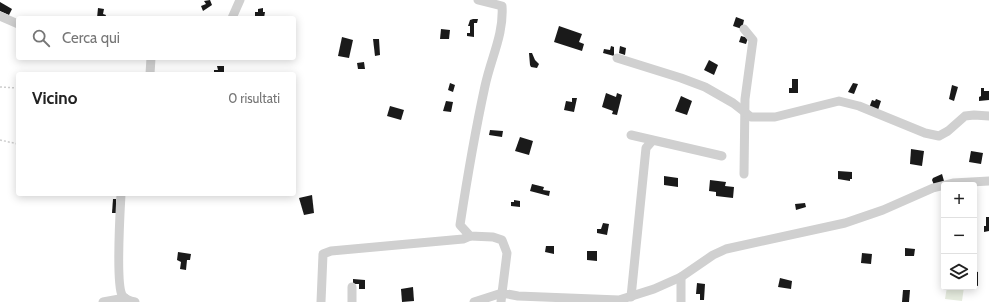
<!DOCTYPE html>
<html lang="it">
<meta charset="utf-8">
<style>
:root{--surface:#fff;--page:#f6f6f6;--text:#222;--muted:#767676;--line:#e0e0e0}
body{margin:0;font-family:Cabin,sans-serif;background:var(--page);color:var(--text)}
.controls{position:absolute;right:12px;bottom:12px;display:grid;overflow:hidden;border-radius:4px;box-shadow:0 2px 10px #0003}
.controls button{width:36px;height:36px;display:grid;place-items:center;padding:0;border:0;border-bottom:1px solid var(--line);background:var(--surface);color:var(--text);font:20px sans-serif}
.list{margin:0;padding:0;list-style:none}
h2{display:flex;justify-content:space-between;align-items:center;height:52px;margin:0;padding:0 16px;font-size:17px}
h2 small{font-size:13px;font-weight:400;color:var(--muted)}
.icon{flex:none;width:22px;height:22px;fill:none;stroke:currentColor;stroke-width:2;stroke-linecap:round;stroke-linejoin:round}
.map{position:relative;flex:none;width:989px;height:302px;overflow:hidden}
.search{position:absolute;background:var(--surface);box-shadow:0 2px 10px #0003;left:16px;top:16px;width:280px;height:44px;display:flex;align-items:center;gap:10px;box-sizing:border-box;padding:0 14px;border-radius:4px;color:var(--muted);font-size:15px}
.panel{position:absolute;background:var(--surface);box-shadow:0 2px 10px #0003;left:16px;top:72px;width:280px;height:124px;border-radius:4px}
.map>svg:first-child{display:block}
</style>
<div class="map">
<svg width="989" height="302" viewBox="0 0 989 302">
<rect width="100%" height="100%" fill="#fff"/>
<polygon fill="#e6ecdf" points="947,287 964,287 962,301 945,299"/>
<g fill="#1a1a1a">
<polygon points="210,0 212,5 203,11 201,6 206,4 204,1"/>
<polygon points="0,2 12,9 9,15 0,11"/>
<polygon points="98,8 104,9 103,14 106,15 105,18 97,18"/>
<polygon points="263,8 263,12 265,12 264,18 255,18 255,12 258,12 258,9"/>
<polygon points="736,17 744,20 742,29 733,26"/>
<polygon points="473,19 478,19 477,23 474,23 474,37 467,36 467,33 470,33 470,26 468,26 470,20"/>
<polygon points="559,26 582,34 579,42 584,44 582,51 554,42"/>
<polygon points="441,29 450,30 449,39 440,39"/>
<polygon points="741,36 748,38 746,44 739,42"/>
<polygon points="342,37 353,40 349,58 338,56"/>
<polygon points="373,39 379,39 380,55 375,56"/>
<polygon points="611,46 614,47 614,56 603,53 604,49 610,50"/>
<polygon points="620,46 626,48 625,55 619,53"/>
<polygon points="529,53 532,53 535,60 539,64 537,68 531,67 530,65"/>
<polygon points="709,60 718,65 714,75 704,70"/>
<polygon points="364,62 365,69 358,69 357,63"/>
<polygon points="217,66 224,66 224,74 214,74 214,70 218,70"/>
<polygon points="792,79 798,79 798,93 789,93 789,88 792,88"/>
<polygon points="450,83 455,85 453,92 448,90"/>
<polygon points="853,83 858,84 854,94 848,92"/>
<polygon points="952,85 958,87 954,101 949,99"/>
<polygon points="981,88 984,88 984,91 989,91 989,100 979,101 979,97 981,96"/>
<polygon points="606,93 616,97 617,93 622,95 617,115 612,114 613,111 602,107"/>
<polygon points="681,96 692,101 687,115 675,111"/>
<polygon points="572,98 577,98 574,112 564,110 566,101 572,102"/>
<polygon points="876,99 881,101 878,110 869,108 872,100 875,101"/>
<polygon points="446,101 453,102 451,112 443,111"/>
<polygon points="390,106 404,110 401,120 387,116"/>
<polygon points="490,130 503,131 502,137 489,135"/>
<polygon points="520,137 533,141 529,155 515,151"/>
<polygon points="911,149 924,151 922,166 910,164"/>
<polygon points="971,151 983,153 981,164 969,162"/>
<polygon points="838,171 852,172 852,179 850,179 850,181 838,179"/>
<polygon points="942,174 944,181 934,185 932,180 933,178"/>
<polygon points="664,176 678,178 678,187 664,185"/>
<polygon points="710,180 726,182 725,186 734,187 733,198 716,196 716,192 709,191"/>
<polygon points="532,184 544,187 543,190 550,191 549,196 530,191"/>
<polygon points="312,195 314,213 304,215 299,198"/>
<polygon points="113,199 116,199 116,213 112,213"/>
<polygon points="514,200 520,201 520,207 511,206 511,202 514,202"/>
<polygon points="805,203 806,207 796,210 795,204"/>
<polygon points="986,217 989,217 989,231 984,232 984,226 986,226"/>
<polygon points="603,223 609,224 607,235 597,233 597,229 601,229"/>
<polygon points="546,246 554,246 554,254 545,252"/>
<polygon points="905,248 915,249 914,256 905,256"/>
<polygon points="587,251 597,251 597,261 587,260"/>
<polygon points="178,252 191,254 190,260 187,260 186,270 180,269 181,262 177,260"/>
<polygon points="862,253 872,254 871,264 861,263"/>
<polygon points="974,271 978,272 978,286 974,285"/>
<polygon points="780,278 792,281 791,289 778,287"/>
<polygon points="353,279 365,280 365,289 359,289 359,284 353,284"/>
<polygon points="697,283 705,284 704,300 700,300 700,294 696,294"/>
<polygon points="413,287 414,301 402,302 401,289"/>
<polygon points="903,290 910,290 909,302 902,302"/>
</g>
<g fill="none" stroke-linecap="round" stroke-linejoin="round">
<g stroke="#cdcdcd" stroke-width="1.5" stroke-dasharray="2 2" stroke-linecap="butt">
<polyline points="0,87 18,88"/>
<polyline points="0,140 18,144"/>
</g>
<g stroke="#d0d0d0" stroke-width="9">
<path d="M478,0L502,6C504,34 491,58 485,86C475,132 467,179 460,225L470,236L493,237L502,240L507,253L502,293L518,296L619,300L654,289L681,277L713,255L726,249L845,223L883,210L933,188L953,183L989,181"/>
<polyline points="0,16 18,24"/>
<polyline points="232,18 240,0"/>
<polyline points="744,29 753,40 745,99 744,174"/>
<polyline points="617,58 681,78 705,87 733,103 751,117 775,117 839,101 859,106 925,133 939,136 948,131 965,116 974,115 989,116"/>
<polyline points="150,74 151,58"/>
<polyline points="631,135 722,156"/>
<path d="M121,194C120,212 116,283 122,295C125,300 130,301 135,302"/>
<polyline points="681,277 681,302"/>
<polyline points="352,287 352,302"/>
<polyline points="631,297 646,148 652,141"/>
<polyline points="103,302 125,298"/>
<polyline points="321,302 323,254 331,251 463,239 470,236"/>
<polyline points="474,302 502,293 501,302"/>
</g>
</g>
</svg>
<div class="controls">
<button>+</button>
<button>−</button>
<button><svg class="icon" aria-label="layers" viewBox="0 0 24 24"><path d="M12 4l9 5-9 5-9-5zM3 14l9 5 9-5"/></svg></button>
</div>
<div class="search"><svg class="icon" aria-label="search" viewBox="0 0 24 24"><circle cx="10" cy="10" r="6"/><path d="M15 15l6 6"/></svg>Cerca qui</div>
<section class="panel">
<h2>Vicino<small>0 risultati</small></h2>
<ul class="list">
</ul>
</section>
</div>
